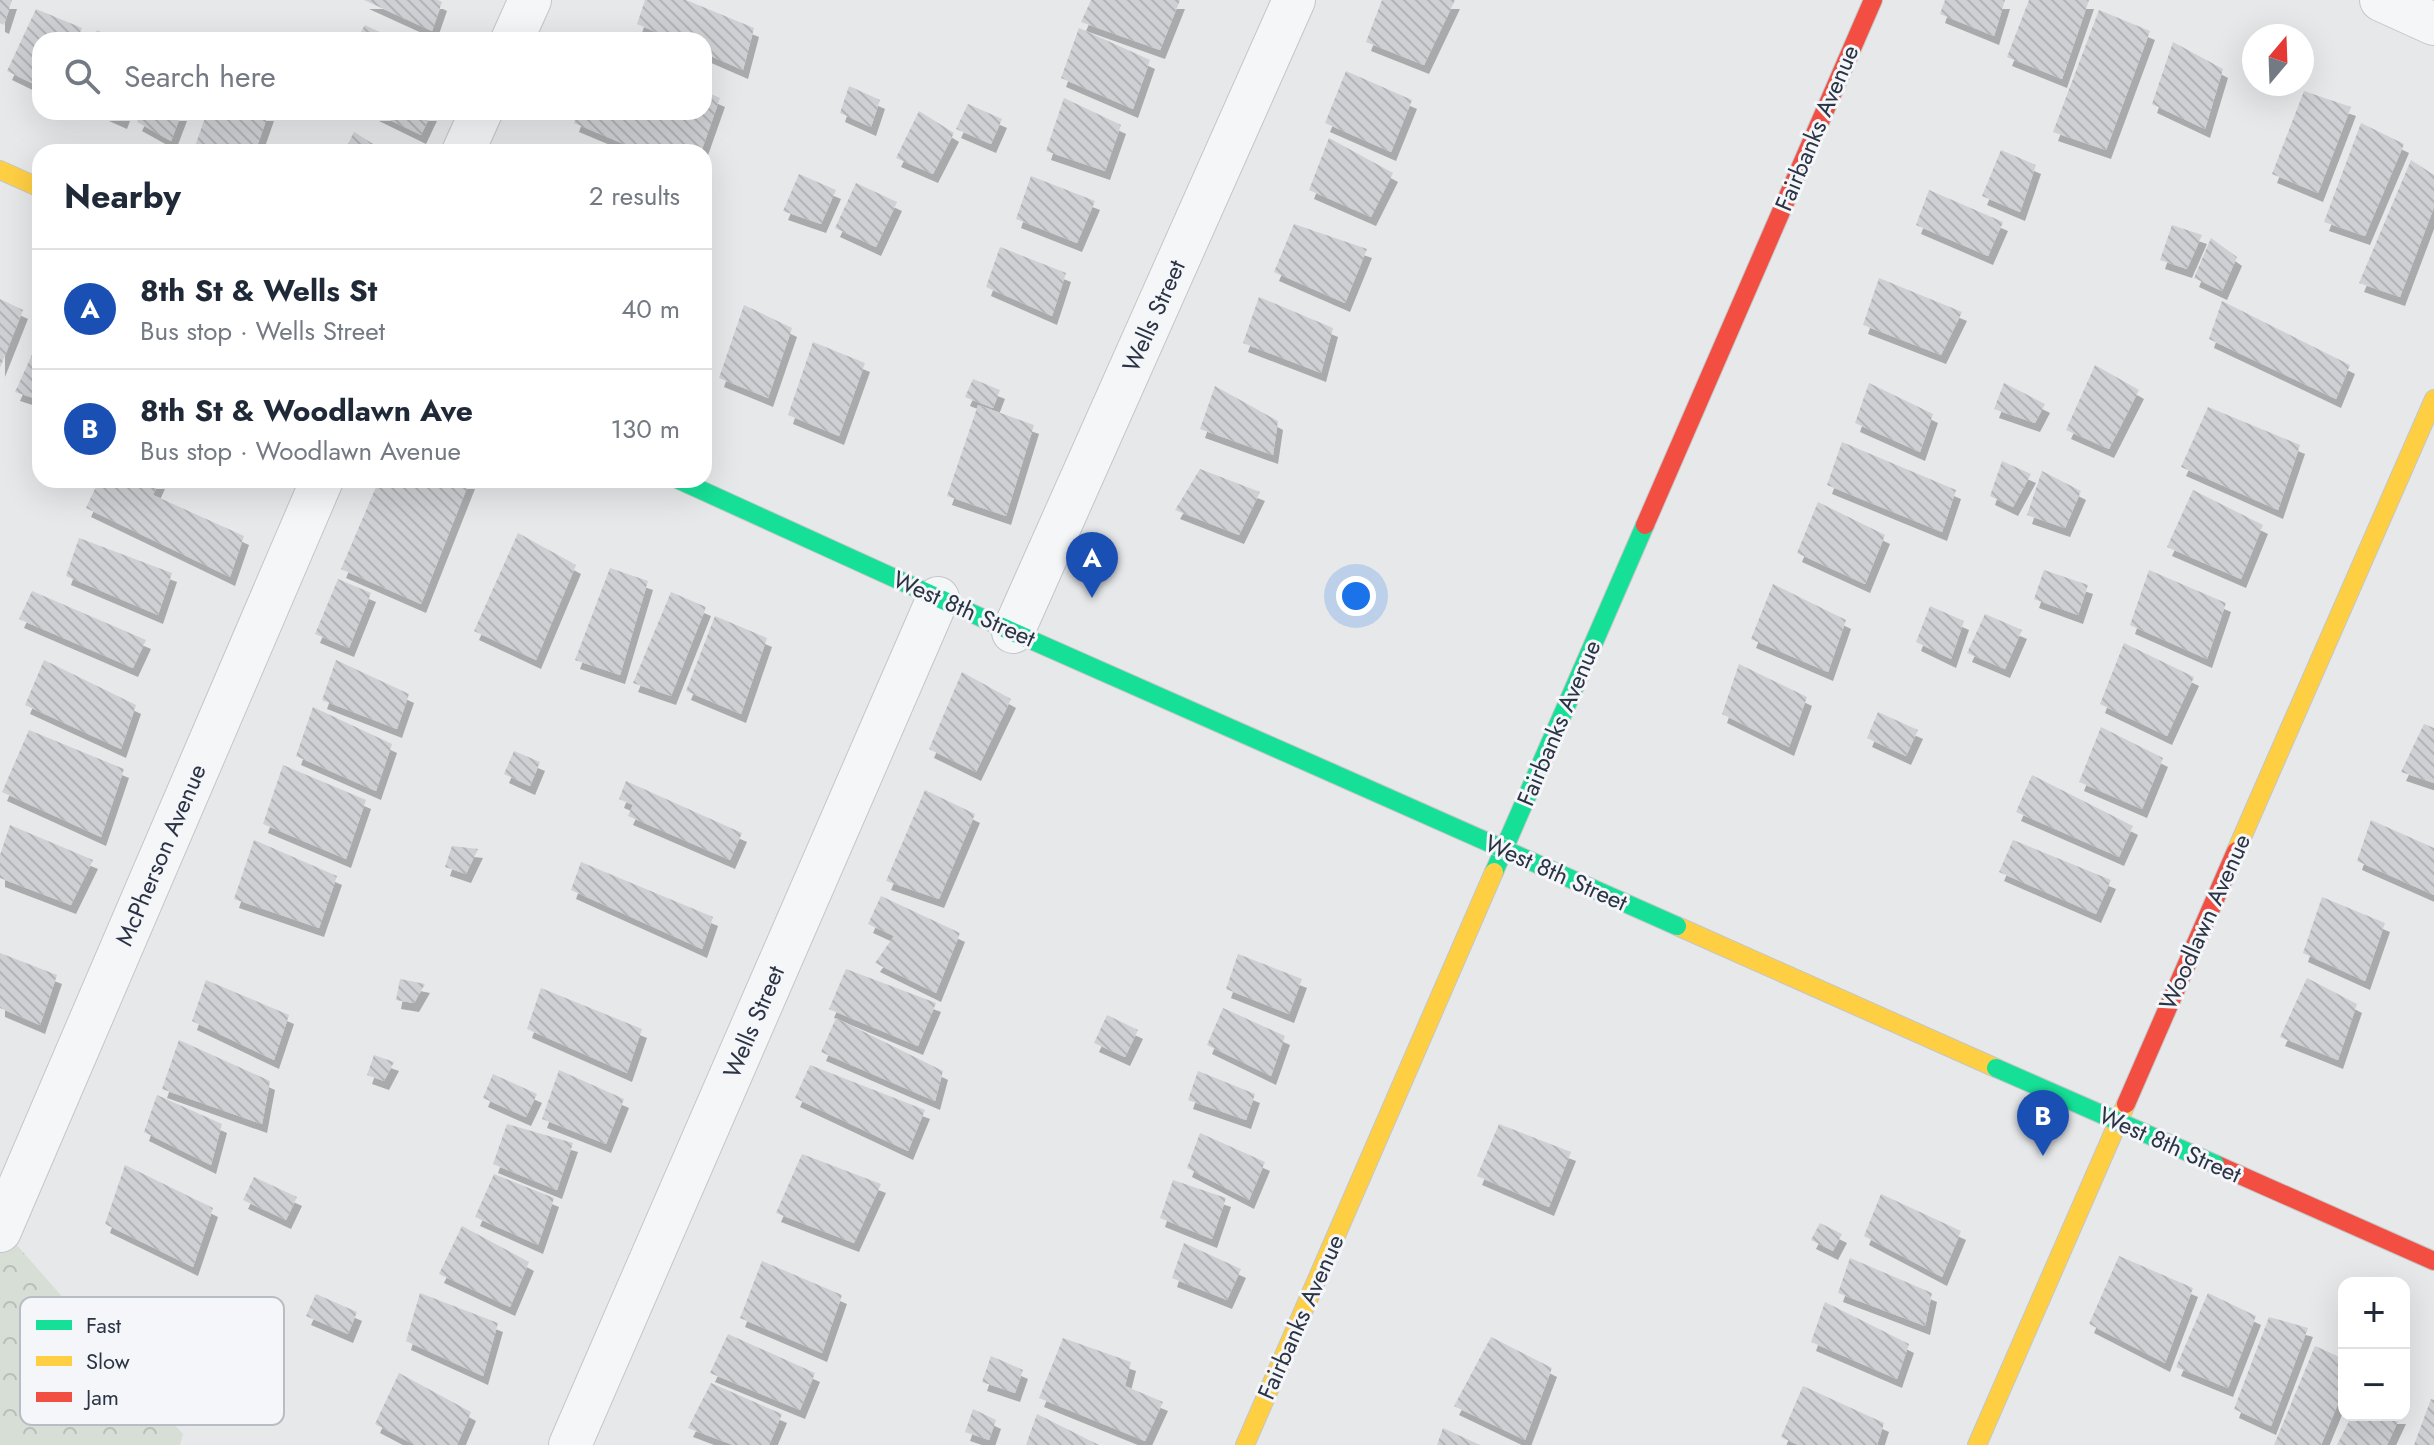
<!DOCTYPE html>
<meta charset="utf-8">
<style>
:root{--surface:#fff;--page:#f6f6f7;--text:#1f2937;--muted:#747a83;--line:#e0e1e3;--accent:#d93025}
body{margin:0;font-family:Jost,sans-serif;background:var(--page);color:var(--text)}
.controls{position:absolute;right:24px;bottom:24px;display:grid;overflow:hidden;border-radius:16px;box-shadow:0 8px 32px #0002}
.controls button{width:72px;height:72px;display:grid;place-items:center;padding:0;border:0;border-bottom:2px solid var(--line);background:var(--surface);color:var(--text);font:40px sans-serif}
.compass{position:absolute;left:2242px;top:24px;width:72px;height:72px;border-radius:50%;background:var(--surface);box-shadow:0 8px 32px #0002;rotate:19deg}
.you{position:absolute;left:1356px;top:596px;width:28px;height:28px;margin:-20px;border:6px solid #fff;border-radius:50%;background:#1a73e8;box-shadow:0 0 0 12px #1a73e833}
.badge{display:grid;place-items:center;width:52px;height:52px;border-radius:50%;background:var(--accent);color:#fff;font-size:26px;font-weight:700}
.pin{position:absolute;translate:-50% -66px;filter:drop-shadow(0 2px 4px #0008)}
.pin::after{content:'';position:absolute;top:42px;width:28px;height:24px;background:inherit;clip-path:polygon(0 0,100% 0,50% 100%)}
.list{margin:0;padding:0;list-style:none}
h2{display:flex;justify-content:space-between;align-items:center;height:104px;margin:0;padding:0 32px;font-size:34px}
h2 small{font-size:26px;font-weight:400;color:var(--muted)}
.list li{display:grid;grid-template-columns:52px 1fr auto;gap:24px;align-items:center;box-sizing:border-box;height:120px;padding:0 32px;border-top:2px solid var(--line)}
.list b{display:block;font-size:30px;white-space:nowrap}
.list p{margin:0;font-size:26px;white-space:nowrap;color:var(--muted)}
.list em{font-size:26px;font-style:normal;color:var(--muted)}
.icon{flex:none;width:44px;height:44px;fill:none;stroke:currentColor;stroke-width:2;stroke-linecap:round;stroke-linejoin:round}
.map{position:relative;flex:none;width:2434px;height:1445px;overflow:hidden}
.search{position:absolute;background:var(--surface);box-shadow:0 8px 32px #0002;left:32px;top:32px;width:680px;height:88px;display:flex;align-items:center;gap:20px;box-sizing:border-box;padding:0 28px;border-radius:24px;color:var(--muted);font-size:30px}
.panel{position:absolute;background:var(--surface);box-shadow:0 8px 32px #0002;left:32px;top:144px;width:680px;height:344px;border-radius:24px}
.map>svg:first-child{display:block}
</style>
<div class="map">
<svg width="2434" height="1445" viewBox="0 0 2434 1445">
<defs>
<pattern id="forest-crowns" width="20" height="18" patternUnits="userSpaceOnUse" patternTransform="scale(2)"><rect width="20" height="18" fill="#d6ded6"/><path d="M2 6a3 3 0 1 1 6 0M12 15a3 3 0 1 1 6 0" fill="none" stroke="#b8bfb9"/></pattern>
<pattern id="building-back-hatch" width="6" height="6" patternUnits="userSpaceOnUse" patternTransform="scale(2)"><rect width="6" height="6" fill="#ced0d3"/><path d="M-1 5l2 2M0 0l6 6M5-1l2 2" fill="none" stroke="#b1b3b6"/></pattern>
<filter id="shadow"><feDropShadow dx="5" dy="9" stdDeviation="0" flood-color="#0004"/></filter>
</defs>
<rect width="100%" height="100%" fill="#e6e8ea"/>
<polygon fill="url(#forest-crowns)" points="0,1226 183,1434 180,1445 0,1445"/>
<g fill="url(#building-back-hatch)" filter="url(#shadow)">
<polygon points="0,0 12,0 4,25 0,23"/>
<polygon points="364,0 438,0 442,2 432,31"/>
<polygon points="645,0 686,0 754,28 743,70 704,53 704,40 675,40 637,24"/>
<polygon points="1091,0 1180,0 1160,50 1081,22"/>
<polygon points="1382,0 1455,0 1424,65 1366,42"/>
<polygon points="1945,0 2005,0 1994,36 1940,14"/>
<polygon points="2029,0 2089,0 2062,79 2007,57"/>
<polygon points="36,9 82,28 77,40 40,40 40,87 7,71"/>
<polygon points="2099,10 2150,31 2106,150 2053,132"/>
<polygon points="365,25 396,40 356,40"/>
<polygon points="1079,28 1150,60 1133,109 1061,78"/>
<polygon points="97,30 117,40 92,40"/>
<polygon points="2173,42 2223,69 2205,129 2152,104"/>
<polygon points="1346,71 1412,100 1391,152 1325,123"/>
<polygon points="849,86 880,100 871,127 840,113"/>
<polygon points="704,91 720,98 701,152 643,152 574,123 578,112 704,112"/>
<polygon points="2304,91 2351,107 2318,193 2272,174"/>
<polygon points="1064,98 1121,125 1105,171 1046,151"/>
<polygon points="968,104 1002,119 991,144 956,129"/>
<polygon points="919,111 954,133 933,174 896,158"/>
<polygon points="104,112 125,112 122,120"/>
<polygon points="142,112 182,112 171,141 137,122"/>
<polygon points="207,112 269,112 255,152 193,152"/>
<polygon points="374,112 432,112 421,135"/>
<polygon points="2361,123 2404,144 2365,236 2324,222"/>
<polygon points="354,132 386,152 344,152"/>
<polygon points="1329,138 1393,173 1371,217 1309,190"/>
<polygon points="2001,150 2036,165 2020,212 1982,196"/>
<polygon points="2411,160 2434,175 2434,207 2400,297 2359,283"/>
<polygon points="799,174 836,190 821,224 783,211"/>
<polygon points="1031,176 1095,201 1077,243 1016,219"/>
<polygon points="856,183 897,202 876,247 835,228"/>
<polygon points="1929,190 2003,222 1988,256 1916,225"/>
<polygon points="1294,224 1367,249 1345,303 1274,272"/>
<polygon points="2172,225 2202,235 2187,269 2160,260"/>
<polygon points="2211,238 2237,257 2222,291 2194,278"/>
<polygon points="1000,247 1066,273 1052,316 986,287"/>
<polygon points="1879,278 1962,312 1941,355 1863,325"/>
<polygon points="1259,297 1333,328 1321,373 1243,343"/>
<polygon points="0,299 23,310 0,368"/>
<polygon points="2222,301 2350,365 2336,399 2209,339"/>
<polygon points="744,305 792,328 768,398 719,378"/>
<polygon points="40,337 40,400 15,392"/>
<polygon points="813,342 865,363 839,436 788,415"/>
<polygon points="2095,365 2139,390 2109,449 2066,430"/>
<polygon points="973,379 1000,390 993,408 965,397"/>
<polygon points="1869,383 1933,414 1920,452 1855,423"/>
<polygon points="2004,383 2045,404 2035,423 1994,409"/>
<polygon points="1215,386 1278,421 1273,455 1200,429"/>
<polygon points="978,405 1034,425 1006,516 947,496"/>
<polygon points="2208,407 2300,445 2278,510 2181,467"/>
<polygon points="1842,442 1956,490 1942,532 1827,485"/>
<polygon points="2002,461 2031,474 2013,507 1990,496"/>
<polygon points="1200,469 1260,492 1239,535 1175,510"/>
<polygon points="2042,471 2081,491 2065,528 2027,515"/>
<polygon points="99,480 160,480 153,495 244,536 230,577 86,508"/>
<polygon points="379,480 470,480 421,604 341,569"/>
<polygon points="2193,490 2263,525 2241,579 2167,547"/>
<polygon points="1818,502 1885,535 1865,584 1797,553"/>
<polygon points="518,533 576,565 536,660 474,631"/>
<polygon points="79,538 172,573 158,615 66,576"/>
<polygon points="610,568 648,581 620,675 575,660"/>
<polygon points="2044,570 2088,585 2078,615 2034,599"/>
<polygon points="2149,570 2226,603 2207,659 2130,625"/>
<polygon points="338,579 371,593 349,648 315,634"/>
<polygon points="1773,584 1846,620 1828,672 1751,639"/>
<polygon points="32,591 146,640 133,668 19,619"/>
<polygon points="671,592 706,607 671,696 633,683"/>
<polygon points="1930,606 1964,621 1951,659 1916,642"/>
<polygon points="1985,614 2022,630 2005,669 1967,653"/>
<polygon points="715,616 767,638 741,714 686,691"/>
<polygon points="2124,643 2194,677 2167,736 2100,704"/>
<polygon points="44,660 136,705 121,749 25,705"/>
<polygon points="336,660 409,694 397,729 322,700"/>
<polygon points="1739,664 1807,697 1789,747 1722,714"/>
<polygon points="962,672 1011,699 976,772 929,749"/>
<polygon points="313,707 392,744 376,791 296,756"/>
<polygon points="1878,712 1918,730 1906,756 1867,738"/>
<polygon points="2424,724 2434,728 2434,783 2401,772"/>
<polygon points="2101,727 2163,758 2142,809 2079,782"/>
<polygon points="29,730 124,769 101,837 2,792"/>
<polygon points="514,751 540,762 530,786 504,774"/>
<polygon points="283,765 366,800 346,859 263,824"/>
<polygon points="2032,775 2133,826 2119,857 2016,812"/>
<polygon points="626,781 742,833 730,860 628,816 633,805 619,799"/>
<polygon points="925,790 975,814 939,899 886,881"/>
<polygon points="2371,820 2434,848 2434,895 2357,861"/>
<polygon points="10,825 93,860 71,905 0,878 0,855"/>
<polygon points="254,840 337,876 319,928 234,899"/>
<polygon points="2013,840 2111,880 2096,914 1999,872"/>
<polygon points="452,846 478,849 466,874 445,867"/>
<polygon points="581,862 713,917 702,949 571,890"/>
<polygon points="881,896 960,933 936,993 875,963 894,936 868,924"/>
<polygon points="2322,897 2385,923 2365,981 2303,953"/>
<polygon points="0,953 57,975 40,1025 0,1008"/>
<polygon points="1238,954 1302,979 1289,1014 1226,989"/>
<polygon points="846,969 936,1003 918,1046 829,1009"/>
<polygon points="2307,978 2357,1004 2338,1060 2280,1037"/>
<polygon points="400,979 425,984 414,1003 396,1000"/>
<polygon points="206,980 289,1015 274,1060 192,1021"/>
<polygon points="541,988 642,1029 627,1073 527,1029"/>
<polygon points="1223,1008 1285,1036 1271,1076 1207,1045"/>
<polygon points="1107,1015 1138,1030 1125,1057 1094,1043"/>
<polygon points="836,1018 943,1071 935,1101 821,1052"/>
<polygon points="179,1040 270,1081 262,1124 162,1089"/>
<polygon points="374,1055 394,1062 384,1081 367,1075"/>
<polygon points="810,1065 925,1110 908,1151 795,1098"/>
<polygon points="559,1070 624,1099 606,1144 542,1119"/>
<polygon points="1198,1071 1255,1094 1246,1120 1188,1100"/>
<polygon points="493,1074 537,1094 526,1117 483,1098"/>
<polygon points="157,1095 222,1124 211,1165 144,1132"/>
<polygon points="507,1124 573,1143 557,1190 493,1164"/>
<polygon points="1499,1124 1571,1152 1549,1207 1477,1176"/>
<polygon points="1200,1133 1265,1162 1249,1200 1187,1168"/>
<polygon points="802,1154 881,1184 854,1243 776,1213"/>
<polygon points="125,1165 213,1208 193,1267 105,1224"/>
<polygon points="494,1174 554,1198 538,1245 475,1217"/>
<polygon points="254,1177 297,1197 286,1220 243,1200"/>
<polygon points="1173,1180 1226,1198 1212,1239 1160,1218"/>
<polygon points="1881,1194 1961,1231 1942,1277 1864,1236"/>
<polygon points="1820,1223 1842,1234 1833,1251 1811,1240"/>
<polygon points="462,1226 529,1262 510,1307 439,1274"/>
<polygon points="1184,1243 1241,1269 1227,1300 1172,1278"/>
<polygon points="2119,1256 2193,1288 2165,1363 2089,1324"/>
<polygon points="1850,1258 1932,1293 1925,1326 1838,1293"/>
<polygon points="762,1261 842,1295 822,1353 740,1318"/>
<polygon points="420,1293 498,1323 483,1376 406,1341"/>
<polygon points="2208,1293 2256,1316 2228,1388 2176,1367"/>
<polygon points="316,1294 357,1312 348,1334 306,1316"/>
<polygon points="1825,1302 1909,1344 1897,1379 1811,1342"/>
<polygon points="2269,1317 2308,1328 2271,1426 2234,1409"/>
<polygon points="728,1334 815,1373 800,1410 710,1373"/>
<polygon points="1491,1337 1552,1368 1525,1440 1454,1406"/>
<polygon points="1063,1338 1131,1362 1125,1386 1163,1402 1145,1441 1039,1398"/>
<polygon points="2315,1346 2344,1359 2344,1389 2321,1445 2274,1445"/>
<polygon points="991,1356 1023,1370 1015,1393 982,1382"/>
<polygon points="399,1373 471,1412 457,1445 415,1445 375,1424"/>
<polygon points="711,1383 782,1414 769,1445 733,1445 688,1428"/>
<polygon points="1803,1386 1884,1423 1877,1445 1798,1445 1781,1437"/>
<polygon points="2431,1399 2434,1400 2434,1445 2414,1445"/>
<polygon points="973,1409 996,1420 989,1440 965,1432"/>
<polygon points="1037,1414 1099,1445 1026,1445"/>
<polygon points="2352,1415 2401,1415 2387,1445 2337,1445"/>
<polygon points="1443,1428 1480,1445 1437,1445"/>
</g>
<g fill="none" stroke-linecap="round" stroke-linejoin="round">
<defs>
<g id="street">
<polyline points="2381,0 2434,24"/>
<polyline points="512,40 530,0"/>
<polyline points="463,152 481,112"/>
<polyline points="1013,632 1294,0"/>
<polyline points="0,1231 322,480"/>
<polyline points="570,1445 938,598"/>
</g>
<g id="fast">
<polyline points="679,480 1013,632 1332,773"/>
<polyline points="1494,872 1645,525"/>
</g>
<g id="slow">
<polyline points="0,170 40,188"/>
<polyline points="2236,851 2434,399"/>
<polyline points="1677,926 1996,1068"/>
<polyline points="1245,1445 1494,872"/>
<polyline points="1977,1445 2126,1104"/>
</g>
<g id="jam">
<polyline points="1645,525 1873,0"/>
<polyline points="2126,1104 2236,851"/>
<polyline points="2215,1164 2434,1261"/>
</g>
</defs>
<use href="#street" stroke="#c4c6c8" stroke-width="44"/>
<use href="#fast" stroke="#c4c6c8" stroke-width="20"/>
<use href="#slow" stroke="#c4c6c8" stroke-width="20"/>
<use href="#jam" stroke="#c4c6c8" stroke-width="20"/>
<use href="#street" stroke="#f5f6f7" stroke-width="42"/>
<use href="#fast" stroke="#16e098" stroke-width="18"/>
<use href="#slow" stroke="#ffcf43" stroke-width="18"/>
<use href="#jam" stroke="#f24e42" stroke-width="18"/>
<defs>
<g id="fast-bridge">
<polyline points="1332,773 1677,926"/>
<polyline points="1996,1068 2215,1164"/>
</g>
</defs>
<use href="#fast-bridge" stroke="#c4c6c8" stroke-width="20" stroke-linecap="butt"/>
<use href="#fast-bridge" stroke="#16e098" stroke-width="18"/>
</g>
<g text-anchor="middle" stroke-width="6" stroke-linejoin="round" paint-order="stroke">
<g font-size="24" fill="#2b3445" stroke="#f4f6f9">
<text transform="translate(1817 128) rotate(-67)" y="8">Fairbanks Avenue</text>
<text transform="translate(1154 316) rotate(-66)" y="8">Wells Street</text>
<text transform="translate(964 609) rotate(24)" y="8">West 8th Street</text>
<text transform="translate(1559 723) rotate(-67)" y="8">Fairbanks Avenue</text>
<text transform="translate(161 855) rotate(-67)" y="8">McPherson Avenue</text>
<text transform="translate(1556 873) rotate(24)" y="8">West 8th Street</text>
<text transform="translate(2205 922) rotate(-66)" y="8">Woodlawn Avenue</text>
<text transform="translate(754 1022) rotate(-67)" y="8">Wells Street</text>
<text transform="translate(2170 1145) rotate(24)" y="8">West 8th Street</text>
<text transform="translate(1301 1317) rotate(-66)" y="8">Fairbanks Avenue</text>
</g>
</g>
<rect x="20" y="1297" width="264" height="128" rx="12" fill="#f4f6f9" stroke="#b8bcc3" stroke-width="2"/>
<rect x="36" y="1320" width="36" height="10" fill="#16e098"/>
<rect x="36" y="1356" width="36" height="10" fill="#ffcf43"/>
<rect x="36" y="1392" width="36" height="10" fill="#f24e42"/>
<g font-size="22" fill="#2b3445">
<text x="86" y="1333">Fast</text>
<text x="86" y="1369">Slow</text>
<text x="86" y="1405">Jam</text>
</g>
</svg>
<div class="controls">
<button>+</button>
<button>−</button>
</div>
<svg class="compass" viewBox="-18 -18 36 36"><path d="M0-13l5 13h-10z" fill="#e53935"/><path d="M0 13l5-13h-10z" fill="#747a83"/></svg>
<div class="you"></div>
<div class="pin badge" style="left:1092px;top:598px;background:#1a4fb4">A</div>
<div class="pin badge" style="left:2043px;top:1156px;background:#1a4fb4">B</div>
<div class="search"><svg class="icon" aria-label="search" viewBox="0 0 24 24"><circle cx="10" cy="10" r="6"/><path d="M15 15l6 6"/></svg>Search here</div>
<section class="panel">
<h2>Nearby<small>2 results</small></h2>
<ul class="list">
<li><span class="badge" style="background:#1a4fb4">A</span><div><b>8th St &amp; Wells St</b><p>Bus stop · Wells Street</p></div><em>40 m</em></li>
<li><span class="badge" style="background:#1a4fb4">B</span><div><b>8th St &amp; Woodlawn Ave</b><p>Bus stop · Woodlawn Avenue</p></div><em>130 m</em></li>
</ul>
</section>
</div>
